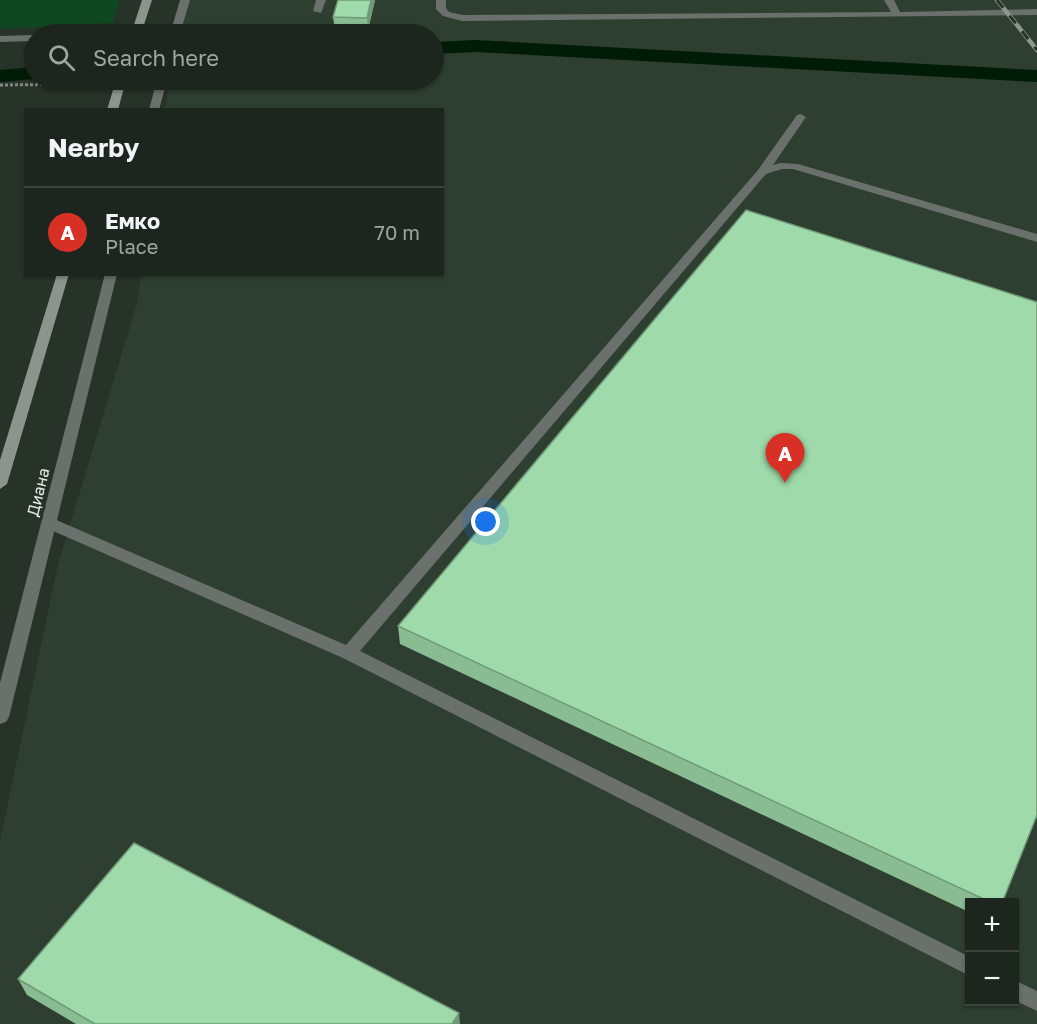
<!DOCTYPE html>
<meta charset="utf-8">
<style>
:root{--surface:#1d261e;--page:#252e27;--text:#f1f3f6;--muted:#a0a5a4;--line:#3b433c;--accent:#d93025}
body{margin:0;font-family:"Golos Text",sans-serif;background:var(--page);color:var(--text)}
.controls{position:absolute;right:18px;bottom:18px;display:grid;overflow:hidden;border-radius:0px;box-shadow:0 2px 4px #0004}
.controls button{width:54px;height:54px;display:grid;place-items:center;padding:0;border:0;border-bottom:2px solid var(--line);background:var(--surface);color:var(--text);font:30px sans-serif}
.you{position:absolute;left:486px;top:522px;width:21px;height:21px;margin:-15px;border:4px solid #fff;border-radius:50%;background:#1a73e8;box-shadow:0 0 0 9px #1a73e833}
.badge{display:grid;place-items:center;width:39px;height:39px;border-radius:50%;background:var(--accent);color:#fff;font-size:20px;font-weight:700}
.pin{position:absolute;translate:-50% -50px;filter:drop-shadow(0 2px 3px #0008)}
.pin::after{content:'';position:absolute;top:32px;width:21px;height:18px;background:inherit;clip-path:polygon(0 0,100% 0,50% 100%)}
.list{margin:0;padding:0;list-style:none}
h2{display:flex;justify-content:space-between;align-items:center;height:78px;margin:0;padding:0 24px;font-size:26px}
h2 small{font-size:20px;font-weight:400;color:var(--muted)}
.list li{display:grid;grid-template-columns:39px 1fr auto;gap:18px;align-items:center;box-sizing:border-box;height:90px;padding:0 24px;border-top:2px solid var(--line)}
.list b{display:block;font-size:22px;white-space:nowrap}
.list p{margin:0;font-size:20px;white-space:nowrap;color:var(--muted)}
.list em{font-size:20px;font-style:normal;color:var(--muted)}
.icon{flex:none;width:33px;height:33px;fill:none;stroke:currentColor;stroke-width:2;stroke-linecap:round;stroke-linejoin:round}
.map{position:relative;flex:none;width:1037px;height:1024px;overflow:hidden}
.search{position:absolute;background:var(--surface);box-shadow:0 2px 4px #0004;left:24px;top:24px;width:420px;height:66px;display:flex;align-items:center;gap:15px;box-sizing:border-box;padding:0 21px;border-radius:33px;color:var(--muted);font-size:22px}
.panel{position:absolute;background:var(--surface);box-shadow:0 2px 4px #0004;left:24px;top:108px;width:420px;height:168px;border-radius:0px}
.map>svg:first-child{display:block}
</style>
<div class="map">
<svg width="1037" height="1024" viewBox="0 0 1037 1024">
<rect width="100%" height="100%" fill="#273228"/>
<path fill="#2e3e31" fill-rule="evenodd" d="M189,0H1037V1024H0V841L58,564L138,300L141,275L442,274V110L165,109L170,80H434V34H180ZM970,902H1014V1002H970Z"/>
<polygon fill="#0f4721" points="0,0 120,0 113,23 0,29"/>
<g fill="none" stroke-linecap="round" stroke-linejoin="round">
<g fill="#001b06" fill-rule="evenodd">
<polygon points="475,40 1037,70 1037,82 475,52 434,54 434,42"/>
<polygon points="34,67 34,79 0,82 0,70"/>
</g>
<polyline stroke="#818a82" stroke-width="3" stroke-dasharray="3 2" stroke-linecap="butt" points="0,85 100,84"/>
<g fill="#6a706b" fill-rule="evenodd">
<polygon points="316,0 326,0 321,13 313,11"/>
<polygon points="436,0 446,0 446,8 449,12 462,15 891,12 884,0 894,0 900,12 1037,9 1037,15 462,21 443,16 436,9"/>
<polygon points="801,114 806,117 773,165 781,163 798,164 1037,234 1037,242 793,169 782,169 766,174 360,651 970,957 970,976 343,658 44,527 41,523 44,519 54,519 346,645 758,170 797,115"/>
<polygon points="1014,980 1037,991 1037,1011 1014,1000"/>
</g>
<g fill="#6a706b" fill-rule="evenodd">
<polygon points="180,0 190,0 180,34 170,34"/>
<polygon points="137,30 141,31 141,34 104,34 109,31"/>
<polygon points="34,35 34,41 0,42 0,36"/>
<polygon points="167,80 159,110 149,110 155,87 119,88 114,85 119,82"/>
<polygon points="105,274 117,274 9,717 6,722 0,724 0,683"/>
</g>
<g fill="#8b948d" fill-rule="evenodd">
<polygon points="142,0 152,0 141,34 131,34"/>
<polygon points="116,80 126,80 118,110 107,110"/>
<polygon points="57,274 69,274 7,484 0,489 0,460"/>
</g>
<defs>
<polyline id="rail" points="997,0 1037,50"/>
</defs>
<use href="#rail" stroke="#8e968f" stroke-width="4.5"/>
<use href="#rail" stroke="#273228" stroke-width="3" stroke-dasharray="10" stroke-linecap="butt"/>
</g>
<g fill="#89bc92">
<polygon points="375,0 368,30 335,30 333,17"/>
<polygon points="398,626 1002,903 969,903 969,912 400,644"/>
<polygon points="18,979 460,1024 76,1024 27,995"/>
</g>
<g fill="#6f9977">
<polygon points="371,0 375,0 368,30 367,18"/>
<polygon points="459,1013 460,1024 452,1024"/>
</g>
<g fill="#9fdbaa" stroke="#6f9977" stroke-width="1.5">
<polygon points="338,0 371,0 367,18 333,17"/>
<polygon points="746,210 1037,302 1037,815 1002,903 992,903 398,626"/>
<polygon points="134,843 459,1013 452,1024 95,1024 18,979"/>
</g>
<g text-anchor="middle" stroke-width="6" stroke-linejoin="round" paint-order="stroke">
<g font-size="16" fill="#e4ebe5" stroke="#273228">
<text transform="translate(38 492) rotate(-76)" y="6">Диана</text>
</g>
</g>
</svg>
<div class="controls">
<button>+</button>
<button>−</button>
</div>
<div class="you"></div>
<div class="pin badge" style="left:785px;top:483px">A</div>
<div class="search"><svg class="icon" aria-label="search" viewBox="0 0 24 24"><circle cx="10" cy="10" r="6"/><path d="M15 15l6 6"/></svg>Search here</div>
<section class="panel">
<h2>Nearby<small></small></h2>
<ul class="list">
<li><span class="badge">A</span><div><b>Емко</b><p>Place</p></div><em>70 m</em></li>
</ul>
</section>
</div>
